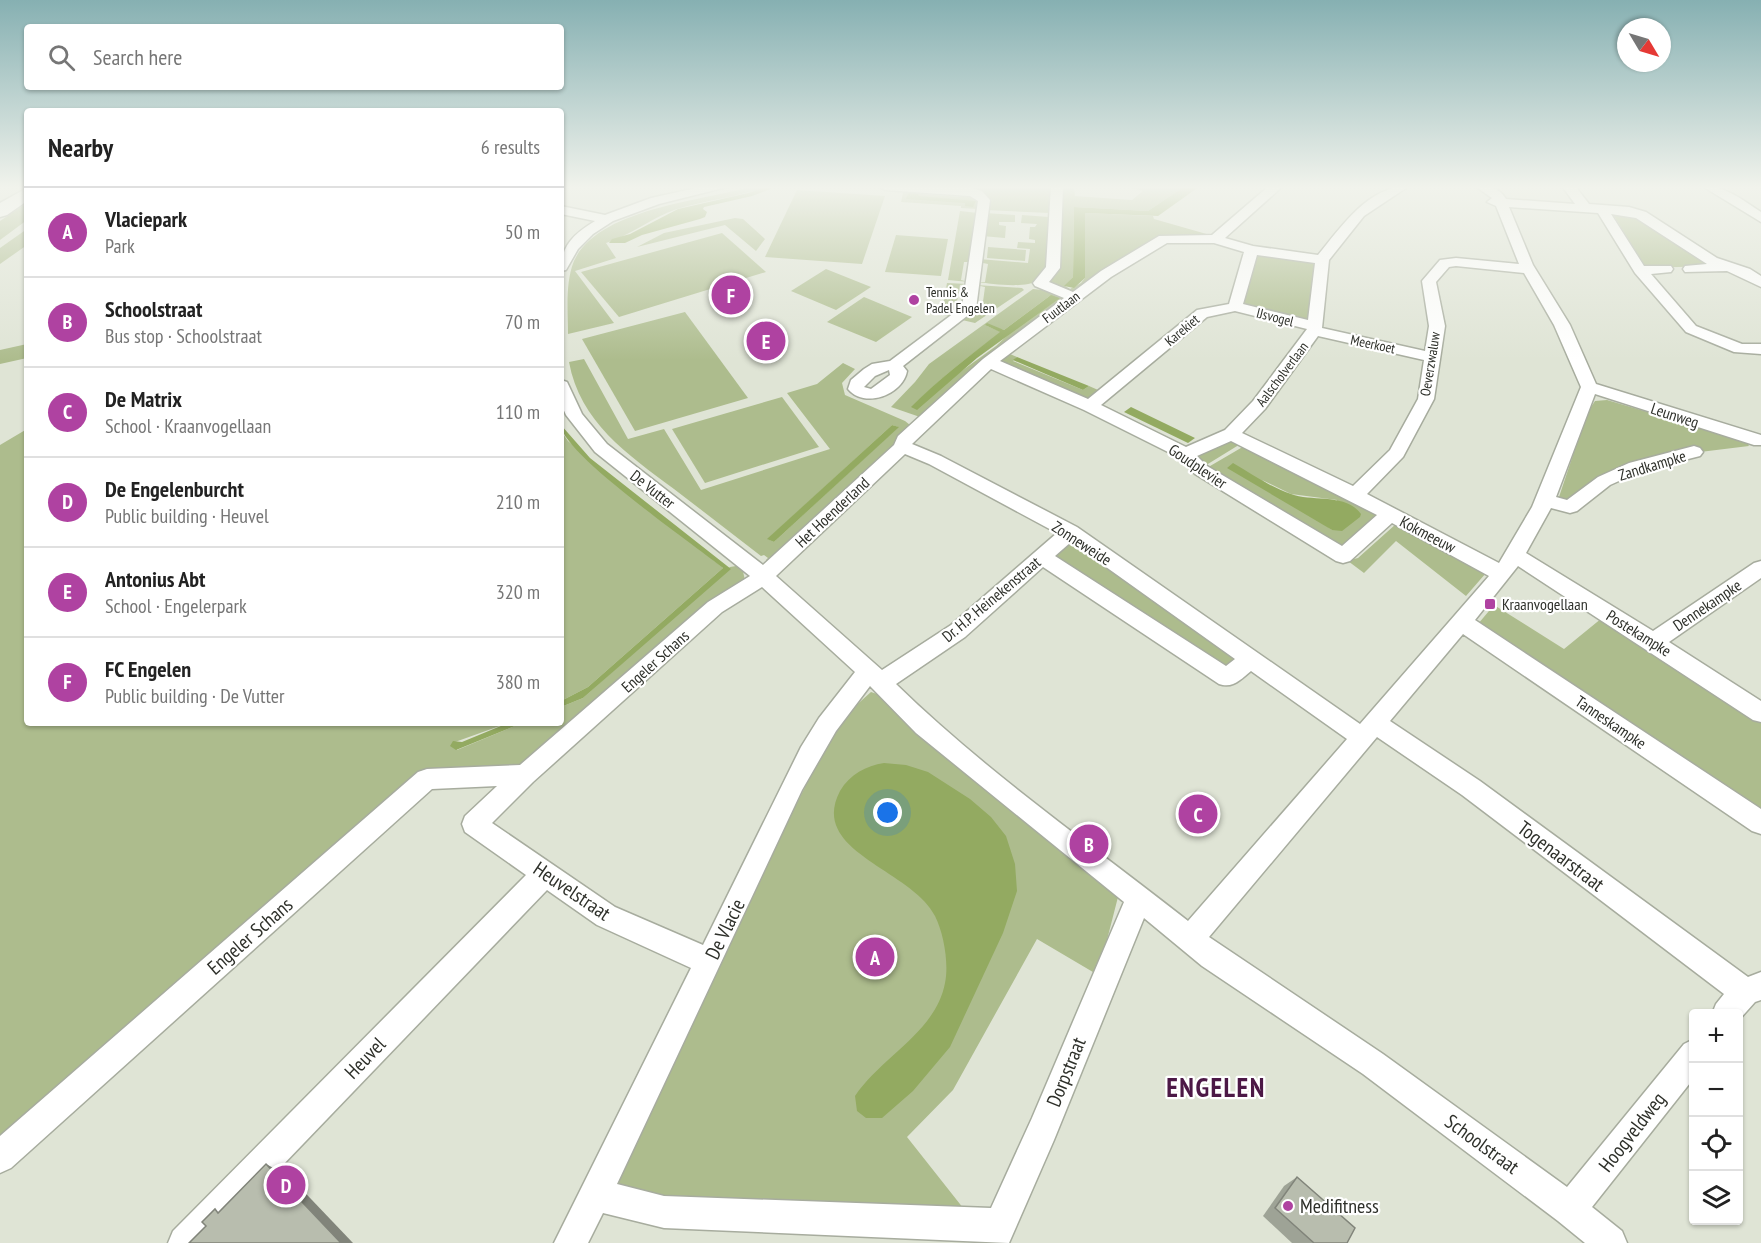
<!DOCTYPE html>
<meta charset="utf-8">
<style>
:root{--surface:#fff;--page:#f2f2f2;--text:#222;--muted:#767676;--line:#e0e0e0;--accent:#af42a1}
body{margin:0;font-family:"PT Sans Narrow",sans-serif;background:var(--page);color:var(--text)}
.controls{position:absolute;right:18px;bottom:18px;display:grid;overflow:hidden;border-radius:6px;box-shadow:0 2px 4px #0004}
.controls button{width:54px;height:54px;display:grid;place-items:center;padding:0;border:0;border-bottom:2px solid var(--line);background:var(--surface);color:var(--text);font:30px sans-serif}
.compass{position:absolute;left:1617px;top:18px;width:54px;height:54px;border-radius:50%;background:var(--surface);box-shadow:0 2px 4px #0004;rotate:128deg}
.you{position:absolute;left:888px;top:813px;width:21px;height:21px;margin:-15px;border:4px solid #fff;border-radius:50%;background:#1a73e8;box-shadow:0 0 0 9px #1a73e833}
.badge{display:grid;place-items:center;width:39px;height:39px;border-radius:50%;background:var(--accent);color:#fff;font-size:20px;font-weight:700}
.pin{position:absolute;translate:-50% -50%;border:3px solid #fff;box-shadow:0 2px 6px #0006}
.list{margin:0;padding:0;list-style:none}
h2{display:flex;justify-content:space-between;align-items:center;height:78px;margin:0;padding:0 24px;font-size:26px}
h2 small{font-size:20px;font-weight:400;color:var(--muted)}
.list li{display:grid;grid-template-columns:39px 1fr auto;gap:18px;align-items:center;box-sizing:border-box;height:90px;padding:0 24px;border-top:2px solid var(--line)}
.list b{display:block;font-size:22px;white-space:nowrap}
.list p{margin:0;font-size:20px;white-space:nowrap;color:var(--muted)}
.list em{font-size:20px;font-style:normal;color:var(--muted)}
.icon{flex:none;width:33px;height:33px;fill:none;stroke:currentColor;stroke-width:2;stroke-linecap:round;stroke-linejoin:round}
.map{position:relative;flex:none;width:1761px;height:1243px;overflow:hidden}
.search{position:absolute;background:var(--surface);box-shadow:0 2px 4px #0004;left:24px;top:24px;width:540px;height:66px;display:flex;align-items:center;gap:15px;box-sizing:border-box;padding:0 21px;border-radius:6px;color:var(--muted);font-size:22px}
.panel{position:absolute;background:var(--surface);box-shadow:0 2px 4px #0004;left:24px;top:108px;width:540px;height:618px;border-radius:6px}
.map>svg:first-child{display:block}
</style>
<div class="map">
<svg width="1761" height="1243" viewBox="0 0 1761 1243">
<rect width="100%" height="100%" fill="#dfe4d5"/>
<g fill="#adbc8d" fill-rule="evenodd">
<path d="M753,186H768C738,197 707,200 677,209C652,217 630,236 606,243L616,258L575,271L614,323L568,334C568,311 565,283 574,261C598,208 704,201 753,186Z"/>
<polygon points="963,186 1054,186 1050,213 986,210 988,200 963,190"/>
<polygon points="1060,186 1074,186 1075,196 1132,200 1143,191 1127,186 1185,186 1148,211 1074,207 1073,277 1065,286 1070,289 1081,283 1085,278 1085,213 1153,216 1154,219 1210,235 1161,237 1073,292 1050,283"/>
<polygon points="904,189 923,191 922,194 961,197 962,193 979,197 979,209 961,208 961,206 901,202"/>
<polygon points="797,190 885,196 862,264 765,257"/>
<polygon points="27,203 27,220 0,240 0,221"/>
<polygon points="960,211 978,213 971,262 964,262 961,280 969,282 948,280"/>
<polygon points="985,213 1015,215 1015,222 999,222 999,225 1006,226 1005,238 982,236"/>
<polygon points="1612,213 1634,215 1710,266 1646,268"/>
<path d="M1022,215L1049,217C1050,232 1052,249 1050,264C1047,294 997,284 977,282H985L988,264L978,262L979,259L1028,263L1030,249L1017,248L1018,242L1035,243V240L1029,239L1030,227H1035L1037,224L1021,223Z"/>
<polygon points="735,218 743,219 765,239 756,251 725,225 637,247 664,233"/>
<polygon points="27,229 27,245 0,264 0,248"/>
<polygon points="722,233 766,272 619,317 581,272"/>
<polygon points="896,235 948,239 941,276 885,272"/>
<polygon points="988,247 1026,250 1025,261 987,258"/>
<polygon points="1258,255 1302,260 1316,265 1310,324 1239,304 1252,256"/>
<polygon points="826,269 871,287 836,310 791,291"/>
<polygon points="947,283 968,284 960,285 956,307 964,308 951,317 939,313 942,311"/>
<polygon points="976,285 1022,288 1024,290 975,323 962,320 974,308 982,309 985,287"/>
<path d="M1033,289L1054,291L1066,298L920,417L891,407L915,382L929,364ZM1051,295L996,346L912,407C939,379 969,356 1001,332L985,325L1004,330Z"/>
<polygon points="864,297 912,317 876,342 827,322"/>
<polygon points="685,312 748,398 635,431 582,339"/>
<polygon points="27,344 27,358 0,364 0,350"/>
<polygon points="1010,354 1017,357 1013,361 1083,390 1089,386 1105,393 1092,404 999,362"/>
<path d="M584,359L628,439L664,429L701,490L830,449L787,393L817,384L843,363L855,369L842,383L845,395L905,421L910,425L897,447L770,562L766,560L768,558L764,555L761,556C732,534 703,511 674,489C627,454 580,422 569,362ZM892,425L898,427L774,542L768,539Z"/>
<polygon points="782,397 819,447 705,483 672,429"/>
<polygon points="1607,400 1746,441 1749,446 1700,452 1695,448 1569,500 1559,497 1587,413 1595,401"/>
<polygon points="27,429 27,723 508,723 455,742 457,750 522,723 561,723 561,707 583,698 730,567 736,566 743,571 745,581 522,765 433,770 0,1145 0,445"/>
<polygon points="561,431 568,441 723,568 588,687 561,701"/>
<polygon points="1224,442 1242,443 1203,467 1200,464 1199,453"/>
<path d="M1246,445L1375,509L1379,517L1349,545H1335L1205,469ZM1262,480L1291,494L1337,500L1332,530Z"/>
<polygon points="1396,524 1486,573 1466,596 1396,541 1364,573 1344,558 1350,560 1358,558"/>
<polygon points="1069,544 1076,544 1239,660 1234,665 1213,664 1056,561 1056,552"/>
<polygon points="1494,605 1564,649 1602,618 1761,722 1761,814 1478,624"/>
<polygon points="871,692 877,694 1029,819 1118,897 1098,975 1037,939 953,1090 907,1137 971,1218 668,1199 657,1194 603,1190 829,739 843,717"/>
</g>
<g fill="#93aa61">
<polygon points="768,186 778,186 752,196 704,207 703,209 707,212 705,217 700,219 642,235 625,243 609,243 612,239 630,234 678,209 748,193"/>
<polygon points="1185,186 1200,186 1158,216 1085,213 1085,278 1074,288 1064,286 1073,277 1074,207 1148,211"/>
<polygon points="909,192 917,192 919,196 976,201 973,207 965,206 965,203 906,199"/>
<path d="M1051,295L1060,298L977,358L917,410L911,407C939,379 969,356 1000,332L985,325L987,323L1004,330Z"/>
<polygon points="1017,357 1089,386 1083,390 1013,360"/>
<polygon points="1131,407 1195,438 1188,443 1124,412"/>
<path d="M561,425L590,458L731,569L583,698L561,707V701L588,687L723,568C696,546 561,453 561,425Z"/>
<polygon points="892,425 899,427 774,542 767,539"/>
<path d="M1233,463C1252,474 1270,487 1291,494C1312,502 1346,493 1361,514L1360,517L1342,531L1332,530L1227,468Z"/>
<polygon points="508,723 522,723 456,750 450,746 453,741 462,742"/>
<path d="M884,763L906,765L928,772L970,799L991,817L1006,836L1015,864L1017,891L1003,933L950,1047L913,1091L882,1118H866L857,1111L855,1096C881,1057 936,1032 945,983C949,964 944,934 935,916C911,869 808,852 840,791C850,774 866,766 884,763Z"/>
</g>
<g fill="none" stroke-linecap="round" stroke-linejoin="round">
<defs>
<g id="minor">
<path d="M705,186H731L659,204L613,221L593,234L578,249L566,270L561,271C561,245 574,234 595,221L561,214V206L605,215L651,198Z"/>
<path d="M879,186L971,188L982,191L990,200L976,309L903,366L907,371C903,395 864,409 848,389L851,380L864,369L872,364L890,361L962,307L978,201L970,196L885,190ZM889,370L890,375L871,389L864,387L875,376Z"/>
<path d="M1051,186H1063L1060,268L1049,282L1073,292L1101,271L1159,236L1212,235L1269,186H1283L1225,238L1253,246L1318,255C1342,226 1368,186 1409,186L1364,216L1329,260L1322,328L1425,351L1429,326L1422,281L1440,260L1456,258L1519,264L1496,206L1487,202L1492,198L1475,186C1488,186 1499,187 1506,199L1575,204L1562,186H1575L1589,204L1629,207L1646,212L1717,258L1750,269L1761,276V287L1727,271L1685,272L1683,269L1685,266L1707,264L1636,218L1611,214L1644,266H1671L1673,269L1671,272L1651,274L1696,326L1742,344H1761V354L1734,352L1686,332L1635,273L1598,213L1509,207L1533,265L1570,325L1596,384L1761,435V445H1754L1595,394L1556,497L1567,500L1598,477L1629,463L1694,446L1700,448L1703,452L1700,456L1641,471L1610,485L1577,511L1570,513L1551,508L1526,553L1653,631L1754,563L1761,561V578L1669,642L1761,701V722L1753,720L1518,566L1475,620L1761,809V834L1752,831L1463,634L1390,721L1480,781L1748,977L1761,972V1000L1755,1002L1738,1021V1014H1712L1716,1004L1724,994L1462,795L1377,737L1209,937L1383,1054L1567,1187L1684,1044L1694,1039V1078L1592,1207L1622,1231L1627,1243H1585L1558,1221L1363,1074L1202,966L1144,918L1054,1140L1009,1243L664,1228L603,1213L588,1243H554L691,968L597,925L547,890L208,1243H168L173,1231L526,875L465,832L462,824L465,816L497,786L432,789L11,1168L0,1173V1136L418,772L427,769L520,765L708,602L750,576L595,452L566,415L561,404V380L567,382L582,414L607,444L763,565L894,445L898,436L983,359L1064,298L1035,286L1033,283L1046,267ZM1167,243H1214L1244,252L1229,304L1197,310L1088,399L1000,361L1111,277ZM1257,255L1315,263L1308,320L1243,304ZM1456,266L1524,273L1554,325L1581,387L1532,507L1499,563L1367,494L1403,457L1434,399L1445,326L1436,282L1449,267ZM1235,311L1307,329L1253,401L1225,430L1186,447L1101,405L1207,317ZM1318,336L1424,360L1418,399L1390,450L1353,486L1242,433L1265,409ZM991,369L1084,410L1180,458L1195,474L1336,561L1343,563L1350,561L1392,523L1489,576L1360,724L1077,527L941,456L912,444ZM1231,441L1377,515L1342,546L1207,466L1197,456ZM905,454L929,464L1057,533L951,625L882,670L776,576ZM1071,542L1235,659L1226,666L1055,556ZM1043,567L1219,684C1233,689 1241,679 1251,671L1347,739L1188,921C1090,844 985,771 896,684L965,637ZM762,587L855,672L819,718L801,747L703,945L615,907L492,823L533,782L722,612ZM870,686L916,733L1124,902L1032,1118L991,1208L664,1196L617,1184L802,790L836,731Z"/>
<path d="M1702,186C1726,186 1741,199 1761,212V222Z"/>
</g>
<polygon id="highway" points="27,188 27,201 7,215 0,217 0,203"/>
</defs>
<use href="#minor" stroke="#a7ac9e" stroke-width="3"/>
<use href="#highway" stroke="#a7ac9e" stroke-width="3"/>
<use href="#minor" fill="#fff" fill-rule="evenodd"/>
<use href="#highway" fill="#fff" fill-rule="evenodd"/>
</g>
<polygon fill="#9ea396" points="1297,1177 1347,1243 1292,1243 1263,1216 1284,1186"/>
<polygon fill="#81847a" points="266,1164 290,1177 353,1243 341,1243"/>
<g fill="#b8bdae" stroke="#81847a" stroke-width="1.5">
<polygon points="266,1164 341,1243 189,1243 206,1226 202,1222 215,1209 218,1213"/>
<polygon points="1297,1177 1355,1228 1347,1243 1314,1243 1275,1208"/>
</g>
<linearGradient id="sky" x2="0" y2="1"><stop stop-color="#86b0b2"/><stop offset="0.52" stop-color="#f1f3ec"/><stop offset="1" stop-color="#f1f3ec" stop-opacity="0"/></linearGradient>
<rect width="1761" height="360" fill="url(#sky)"/>
<g fill="#af42a1" stroke="#fff" stroke-width="2">
<circle cx="914" cy="300" r="6"/>
<rect x="1484" y="598" width="12" height="12" rx="3"/>
<circle cx="1288" cy="1206" r="6"/>
</g>
<g text-anchor="middle" stroke-width="4.5" stroke-linejoin="round" paint-order="stroke">
<g font-size="14" fill="#2e302a" stroke="#fff" text-anchor="start">
<text x="926" y="297">Tennis &amp;<tspan x="926" dy="16">Padel Engelen</tspan></text>
</g>
<g font-size="14" fill="#2e302a" stroke="#fff">
<text transform="translate(1061 307) rotate(-37)" y="5">Fuutlaan</text>
<text transform="translate(1275 317) rotate(14)" y="5">IJsvogel</text>
<text transform="translate(1182 330) rotate(-40)" y="5">Karekiet</text>
<text transform="translate(1373 344) rotate(12)" y="5">Meerkoet</text>
<text transform="translate(1430 364) rotate(-81)" y="5">Oeverzwaluw</text>
<text transform="translate(1282 374) rotate(-53)" y="5">Aalscholverlaan</text>
</g>
<g font-size="16" fill="#2e302a" stroke="#fff">
<text transform="translate(1675 415) rotate(18)" y="6">Leunweg</text>
<text transform="translate(1652 465) rotate(-17)" y="6">Zandkampke</text>
<text transform="translate(1198 466) rotate(34)" y="6">Goudplevier</text>
<text transform="translate(653 489) rotate(38)" y="6">De Vutter</text>
<text transform="translate(832 512) rotate(-43)" y="6">Het Hoenderland</text>
<text transform="translate(1428 534) rotate(28)" y="6">Kokmeeuw</text>
<text transform="translate(1082 543) rotate(33)" y="6">Zonneweide</text>
<text transform="translate(991 599) rotate(-40)" y="6">Dr. H.P. Heinekenstraat</text>
<text transform="translate(1707 605) rotate(-34)" y="6">Dennekampke</text>
<text transform="translate(1639 633) rotate(32)" y="6">Postekampke</text>
<text transform="translate(655 661) rotate(-42)" y="6">Engeler Schans</text>
<text transform="translate(1611 722) rotate(34)" y="6">Tanneskampke</text>
</g>
<g font-size="16" fill="#2e302a" stroke="#fff" text-anchor="start">
<text x="1502" y="610">Kraanvogellaan</text>
</g>
<g font-size="20" fill="#2e302a" stroke="#fff">
<text transform="translate(1561 856) rotate(37)" y="7">Togenaarstraat</text>
<text transform="translate(572 891) rotate(34)" y="7">Heuvelstraat</text>
<text transform="translate(725 929) rotate(-64)" y="7">De Vlacie</text>
<text transform="translate(250 936) rotate(-41)" y="7">Engeler Schans</text>
<text transform="translate(365 1058) rotate(-46)" y="7">Heuvel</text>
<text transform="translate(1066 1072) rotate(-68)" y="7">Dorpstraat</text>
<text transform="translate(1632 1132) rotate(-52)" y="7">Hoogveldweg</text>
<text transform="translate(1482 1144) rotate(36)" y="7">Schoolstraat</text>
</g>
<g font-size="20" fill="#2e302a" stroke="#fff" text-anchor="start">
<text x="1300" y="1213">Medifitness</text>
</g>
<g font-size="27" font-weight="bold" letter-spacing="1.5" fill="#4c1846" stroke="#fff">
<text x="1216" y="1097">ENGELEN</text>
</g>
</g>
</svg>
<div class="controls">
<button>+</button>
<button>−</button>
<button><svg class="icon" aria-label="locate" viewBox="0 0 24 24"><circle cx="12" cy="12" r="6"/><path d="M12 2v4M12 18v4M2 12h4M18 12h4"/></svg></button>
<button><svg class="icon" aria-label="layers" viewBox="0 0 24 24"><path d="M12 4l9 5-9 5-9-5zM3 14l9 5 9-5"/></svg></button>
</div>
<svg class="compass" viewBox="-18 -18 36 36"><path d="M0-13l5 13h-10z" fill="#e53935"/><path d="M0 13l5-13h-10z" fill="#767676"/></svg>
<div class="you"></div>
<div class="pin badge" style="left:875px;top:957px">A</div>
<div class="pin badge" style="left:1089px;top:844px">B</div>
<div class="pin badge" style="left:1198px;top:814px">C</div>
<div class="pin badge" style="left:286px;top:1185px">D</div>
<div class="pin badge" style="left:766px;top:341px">E</div>
<div class="pin badge" style="left:731px;top:295px">F</div>
<div class="search"><svg class="icon" aria-label="search" viewBox="0 0 24 24"><circle cx="10" cy="10" r="6"/><path d="M15 15l6 6"/></svg>Search here</div>
<section class="panel">
<h2>Nearby<small>6 results</small></h2>
<ul class="list">
<li><span class="badge">A</span><div><b>Vlaciepark</b><p>Park</p></div><em>50 m</em></li>
<li><span class="badge">B</span><div><b>Schoolstraat</b><p>Bus stop · Schoolstraat</p></div><em>70 m</em></li>
<li><span class="badge">C</span><div><b>De Matrix</b><p>School · Kraanvogellaan</p></div><em>110 m</em></li>
<li><span class="badge">D</span><div><b>De Engelenburcht</b><p>Public building · Heuvel</p></div><em>210 m</em></li>
<li><span class="badge">E</span><div><b>Antonius Abt</b><p>School · Engelerpark</p></div><em>320 m</em></li>
<li><span class="badge">F</span><div><b>FC Engelen</b><p>Public building · De Vutter</p></div><em>380 m</em></li>
</ul>
</section>
</div>
